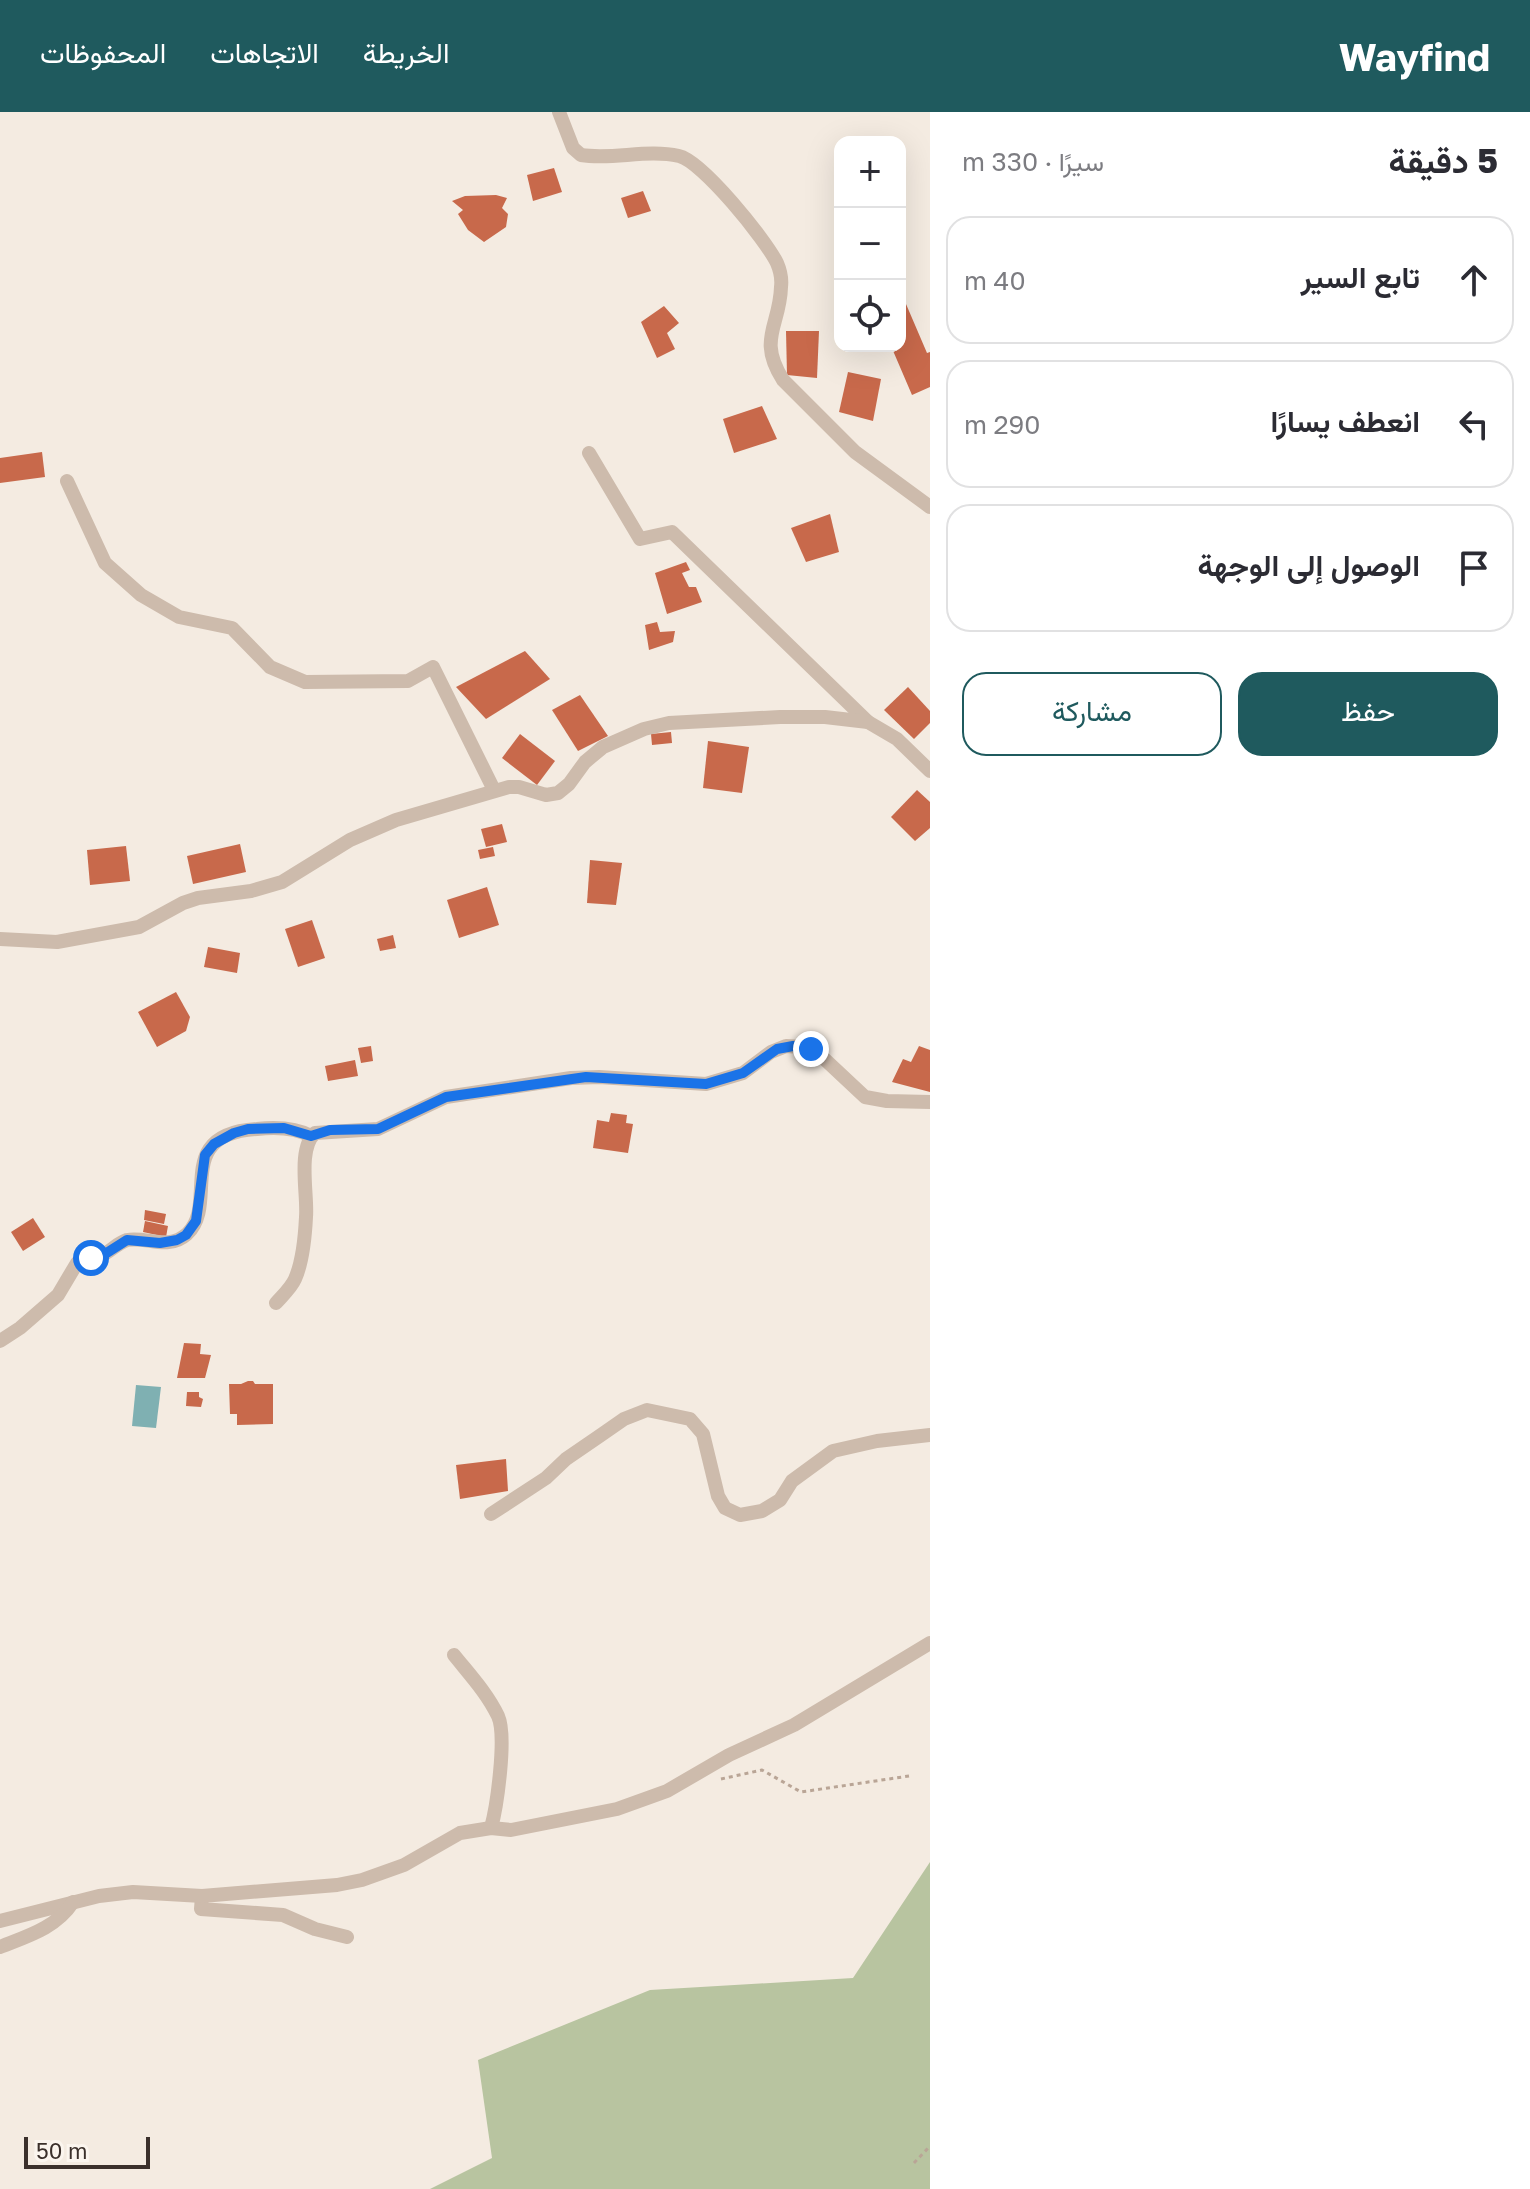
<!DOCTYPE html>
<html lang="ar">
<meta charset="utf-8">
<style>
:root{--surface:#fff;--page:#f2f2f3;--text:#2b2b33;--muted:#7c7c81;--line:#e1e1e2;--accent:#1f5a5e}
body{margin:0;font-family:"Golos Text",Vazirmatn,sans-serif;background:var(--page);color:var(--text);direction:rtl}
.controls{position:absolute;right:24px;top:24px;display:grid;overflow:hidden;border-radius:16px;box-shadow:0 8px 32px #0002}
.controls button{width:72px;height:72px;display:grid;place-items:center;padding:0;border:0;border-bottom:2px solid var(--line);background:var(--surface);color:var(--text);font:40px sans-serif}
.scale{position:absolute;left:24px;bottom:20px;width:126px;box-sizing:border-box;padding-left:8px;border:4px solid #3b302b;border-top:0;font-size:22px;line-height:28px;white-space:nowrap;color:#3b302b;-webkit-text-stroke:6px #fbf5ee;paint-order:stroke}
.stop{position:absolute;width:24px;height:24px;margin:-18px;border:6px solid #1a73e8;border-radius:50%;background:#fff}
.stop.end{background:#1a73e8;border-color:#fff;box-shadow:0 2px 8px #0008}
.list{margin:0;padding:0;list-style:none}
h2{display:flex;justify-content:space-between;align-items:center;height:104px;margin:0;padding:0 32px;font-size:34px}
h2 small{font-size:26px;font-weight:400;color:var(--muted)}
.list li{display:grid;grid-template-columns:52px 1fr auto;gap:24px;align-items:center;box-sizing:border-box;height:128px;margin:0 16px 16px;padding:0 16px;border:2px solid var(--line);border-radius:24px}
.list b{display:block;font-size:30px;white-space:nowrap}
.list em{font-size:26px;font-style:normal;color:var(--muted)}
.actions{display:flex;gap:16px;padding:24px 32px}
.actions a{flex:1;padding:18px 0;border:2px solid var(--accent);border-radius:24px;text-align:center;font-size:28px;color:var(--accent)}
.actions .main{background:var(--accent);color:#fff}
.icon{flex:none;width:44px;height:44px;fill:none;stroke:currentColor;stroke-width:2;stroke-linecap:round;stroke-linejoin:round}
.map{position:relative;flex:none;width:930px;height:2077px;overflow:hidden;direction:ltr}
header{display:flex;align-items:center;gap:48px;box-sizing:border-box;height:112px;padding:0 40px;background:var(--accent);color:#fff}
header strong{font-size:38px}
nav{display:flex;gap:44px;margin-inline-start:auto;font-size:28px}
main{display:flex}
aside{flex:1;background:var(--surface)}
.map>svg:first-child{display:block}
</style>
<header>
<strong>Wayfind</strong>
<nav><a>الخريطة</a><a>الاتجاهات</a><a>المحفوظات</a></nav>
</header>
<main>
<aside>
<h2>5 دقيقة<small>سيرًا · 330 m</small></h2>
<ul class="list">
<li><svg class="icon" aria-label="ahead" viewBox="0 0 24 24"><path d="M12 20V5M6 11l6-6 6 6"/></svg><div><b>تابع السير</b></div><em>40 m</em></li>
<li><svg class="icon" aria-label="left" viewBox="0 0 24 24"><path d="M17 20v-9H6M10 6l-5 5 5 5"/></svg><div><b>انعطف يسارًا</b></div><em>290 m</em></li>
<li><svg class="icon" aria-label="arrive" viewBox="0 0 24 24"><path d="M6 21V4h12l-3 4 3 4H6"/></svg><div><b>الوصول إلى الوجهة</b></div></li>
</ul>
<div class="actions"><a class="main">حفظ</a><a>مشاركة</a></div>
</aside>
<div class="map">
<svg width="930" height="2077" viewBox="0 0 930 2077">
<rect width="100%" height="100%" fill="#f4ebe1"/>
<polygon fill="#b8c4a0" points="930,1750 930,2077 430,2077 492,2046 478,1948 650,1878 853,1866"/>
<polygon fill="#7fb0b2" points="136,1273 161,1275 156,1316 132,1314"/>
<g fill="#c8694b">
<polygon points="554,56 562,80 533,89 527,63"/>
<polygon points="643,79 651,99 628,106 621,86"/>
<polygon points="496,83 507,86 502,96 508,102 506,115 484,130 468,118 458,102 463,98 452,89 465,84"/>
<polygon points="903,185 927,241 930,240 930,275 912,283 891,234 900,234 900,186"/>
<polygon points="664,194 679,211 667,221 675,237 657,246 641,210"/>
<polygon points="786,219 819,219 817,266 787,263"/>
<polygon points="848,260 881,267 873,309 839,300"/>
<polygon points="762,294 777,327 734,341 723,307"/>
<polygon points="42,340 45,365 0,371 0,346"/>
<polygon points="830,402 839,440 806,450 791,416"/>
<polygon points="686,450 690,458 682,461 689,475 696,475 702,490 667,502 655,461"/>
<polygon points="657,510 660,520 675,519 673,530 649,538 645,513"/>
<polygon points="525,539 550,567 486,607 456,575"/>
<polygon points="908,575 930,599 930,611 914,627 884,598"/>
<polygon points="580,583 608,624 578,639 552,598"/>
<polygon points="671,620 672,631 652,633 651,622"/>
<polygon points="520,622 555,649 537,673 502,646"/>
<polygon points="708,629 749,635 742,681 703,676"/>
<polygon points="917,678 930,690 930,716 915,729 891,705"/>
<polygon points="502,712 507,730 486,735 481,717"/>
<polygon points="240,732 246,760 193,772 187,744"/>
<polygon points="126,734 130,769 90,773 87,738"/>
<polygon points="493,735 495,744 480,747 478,738"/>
<polygon points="590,748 622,751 616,793 587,791"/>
<polygon points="487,775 499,813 459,826 447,788"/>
<polygon points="312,808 325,846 298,855 285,817"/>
<polygon points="393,823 396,836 380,839 377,827"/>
<polygon points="208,835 240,841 237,861 204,855"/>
<polygon points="176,880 190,905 186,919 157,935 138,900"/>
<polygon points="371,934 373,949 361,951 358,936"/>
<polygon points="919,934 930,938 930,980 892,970 903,947 911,950"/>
<polygon points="355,948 358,964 328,969 325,954"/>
<polygon points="611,1001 627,1003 626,1011 633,1012 628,1041 593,1036 597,1008 609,1010"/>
<polygon points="145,1098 166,1102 164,1112 144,1108"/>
<polygon points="33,1106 45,1125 23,1139 11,1120"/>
<polygon points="145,1109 168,1114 166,1125 143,1120"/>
<polygon points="184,1231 201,1232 200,1242 211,1243 205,1266 177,1266"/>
<polygon points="248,1269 253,1269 255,1272 273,1272 273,1312 237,1313 237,1302 230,1302 229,1272 241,1272"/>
<polygon points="187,1280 199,1280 199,1285 203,1287 201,1295 186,1294"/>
<polygon points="506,1347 508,1379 460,1387 456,1353"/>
</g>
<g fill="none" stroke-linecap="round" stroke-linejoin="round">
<g stroke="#b9a596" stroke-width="3" stroke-dasharray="4 4" stroke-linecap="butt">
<polyline points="721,1667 762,1658 801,1680 909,1664"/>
<polyline points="914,2051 930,2034"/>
</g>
<g stroke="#cdbbac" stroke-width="14">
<path d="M559,0L573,36L581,43C613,48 647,37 679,44C702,49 766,128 777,151C780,158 782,167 781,175C780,214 757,227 783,268L855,340L930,395"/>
<polyline points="589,341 640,427 672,420 868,610"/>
<polyline points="67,369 105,451 141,483 179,505 232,516 270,555 305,570 408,569 433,555 494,678"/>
<polyline points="0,827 57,830 139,815 183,791 198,786 251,779 282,770 350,728 396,708 509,675 519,675 546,683 558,681 569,672 585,650 603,635 644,617 669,611 780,605 825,605 868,610 897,627 930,659"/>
<path d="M276,1191C283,1183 291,1176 295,1167C303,1149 305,1125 306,1105C308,1083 297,1037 315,1021L378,1017L446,985L571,966L599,965L706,972L743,961L771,940L786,934L802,935L818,941L865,985L887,989L930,990"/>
<path d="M0,1229L20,1216L58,1183L77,1151C86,1146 97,1146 106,1141C113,1137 118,1131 127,1128C147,1124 168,1139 187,1122C220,1091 171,1022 257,1017C275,1015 294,1015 311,1024"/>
<polyline points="491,1402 546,1366 566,1347 601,1323 624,1307 647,1298 690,1307 703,1322 718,1384 725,1396 740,1403 762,1399 780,1388 792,1369 833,1339 877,1329 930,1323"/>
<path d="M454,1543C470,1563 487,1581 498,1604C507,1624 497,1694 491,1716"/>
<polyline points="202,1784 201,1797 283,1803 315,1817 347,1825"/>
<polyline points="0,1809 99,1784 133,1780 202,1784 337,1773 362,1768 404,1753 460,1721 491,1716 511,1718 617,1697 667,1679 729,1643 794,1613 930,1531"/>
<path d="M0,1835C28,1824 56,1816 73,1790"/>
</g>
</g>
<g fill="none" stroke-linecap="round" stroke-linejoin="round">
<polyline stroke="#1a73e8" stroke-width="10" points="91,1146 105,1142 127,1128 160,1131 177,1128 186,1123 196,1109 205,1043 214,1032 234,1021 248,1017 284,1016 311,1024 330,1018 378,1017 446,985 586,965 706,972 743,961 777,937 793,934 811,937"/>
</g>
</svg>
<div class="controls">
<button>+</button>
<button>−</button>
<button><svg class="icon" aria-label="locate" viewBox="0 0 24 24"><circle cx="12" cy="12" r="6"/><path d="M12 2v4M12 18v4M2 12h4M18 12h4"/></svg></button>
</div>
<div class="scale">50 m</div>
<div class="stop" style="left:91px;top:1146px"></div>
<div class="stop end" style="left:811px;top:937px"></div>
</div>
</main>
